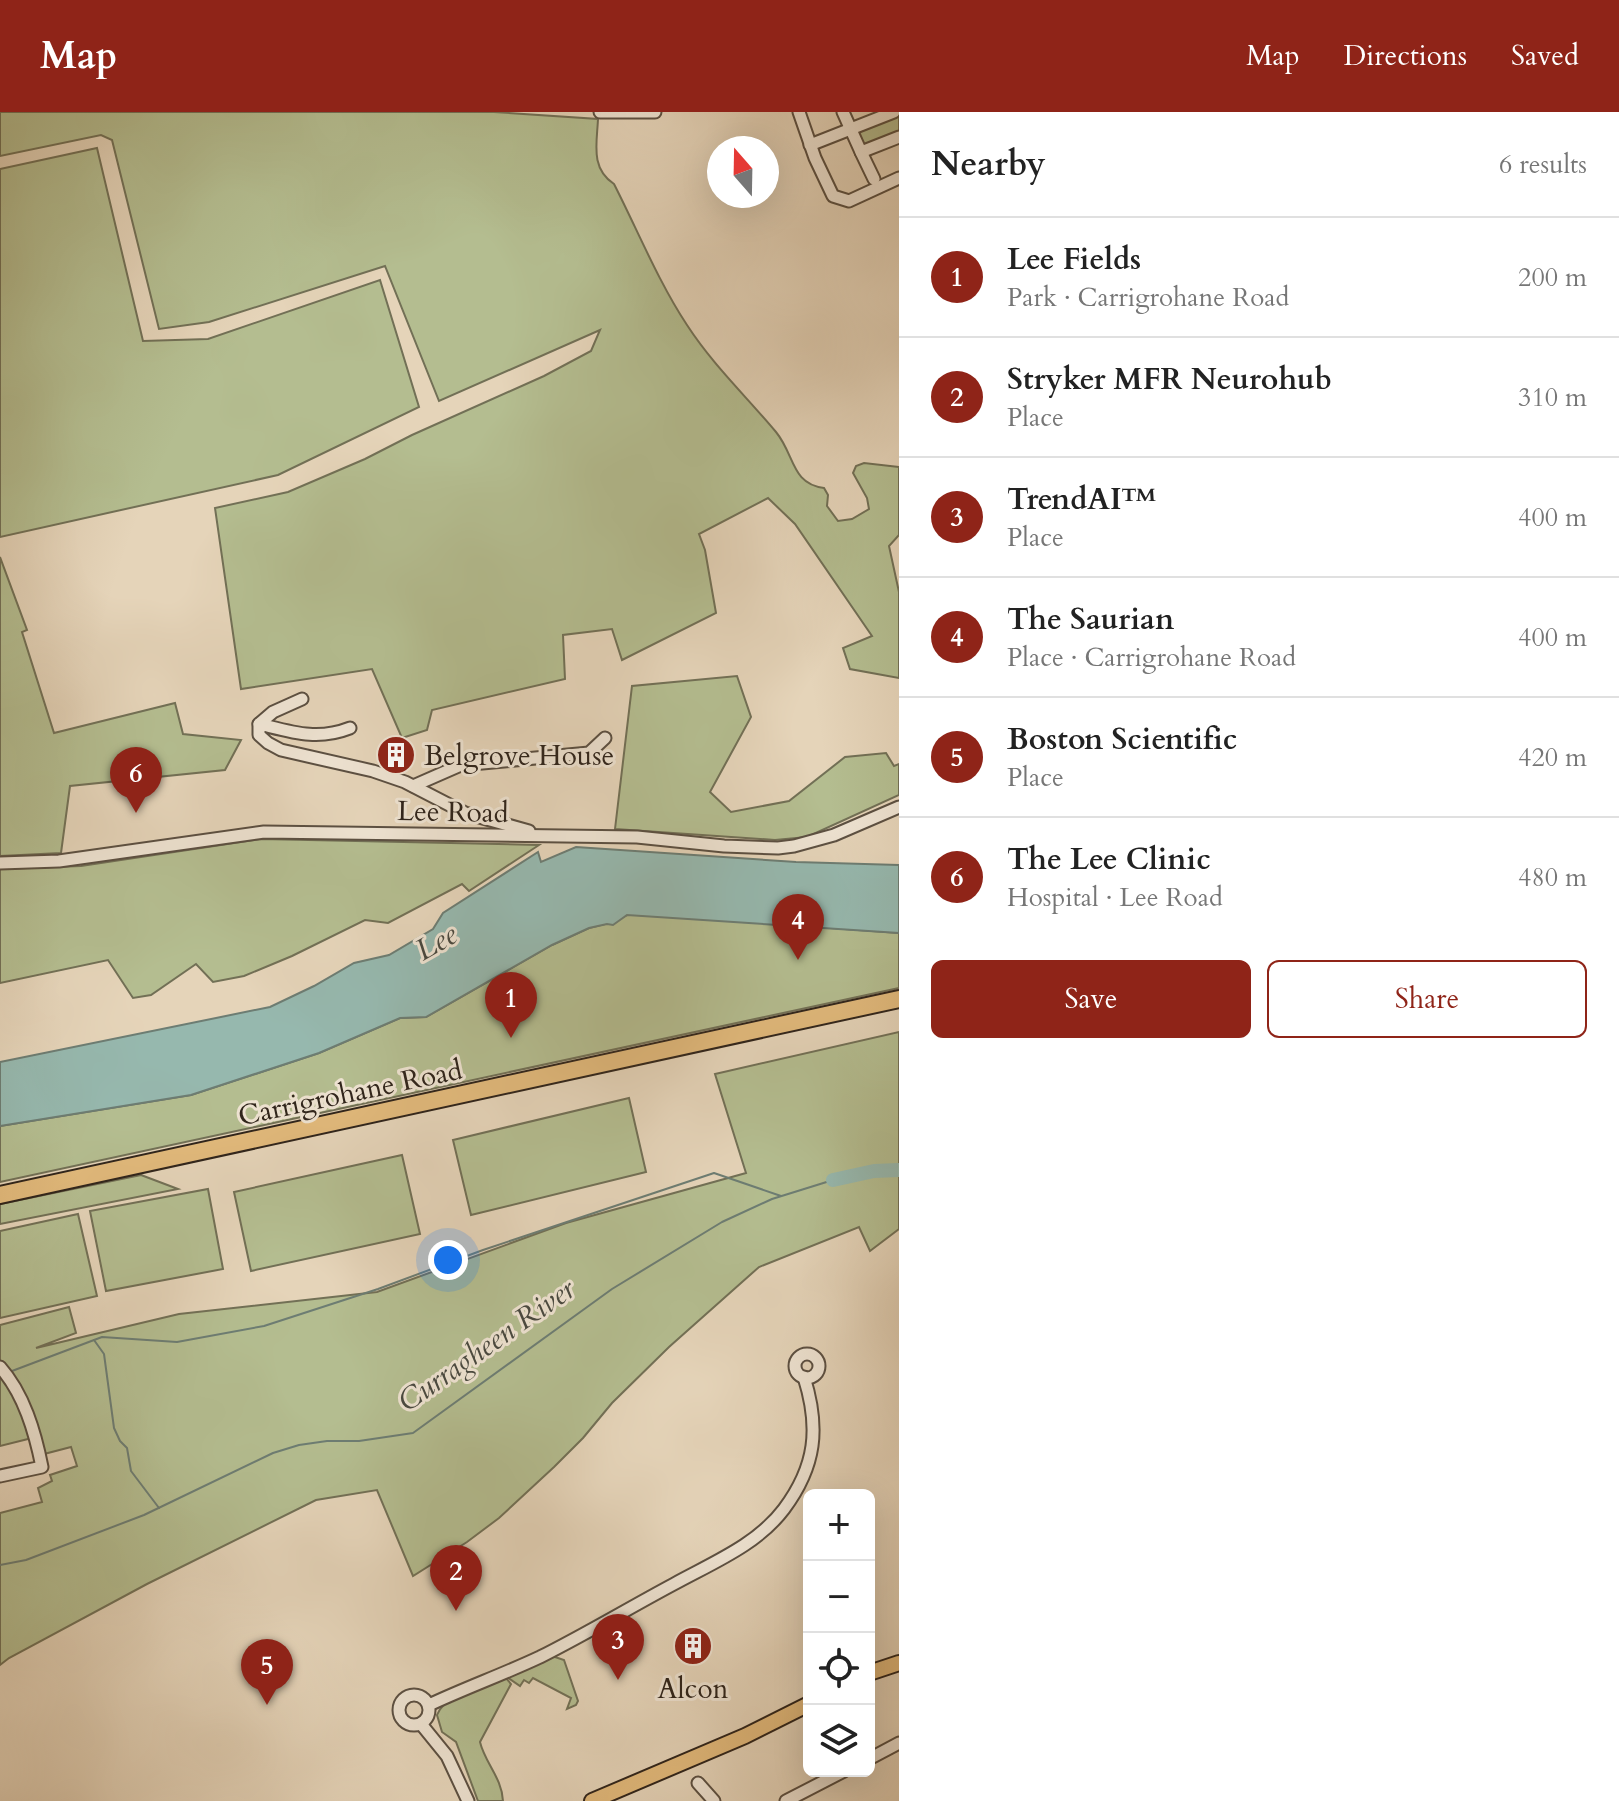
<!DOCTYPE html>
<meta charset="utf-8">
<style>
:root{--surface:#fff;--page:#f2f2f2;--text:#222;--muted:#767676;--line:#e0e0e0;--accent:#8f2418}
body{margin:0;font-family:Cardo,serif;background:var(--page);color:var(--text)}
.controls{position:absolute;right:24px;bottom:24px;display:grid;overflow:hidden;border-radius:12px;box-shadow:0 8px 32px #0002}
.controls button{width:72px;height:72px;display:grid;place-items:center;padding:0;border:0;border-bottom:2px solid var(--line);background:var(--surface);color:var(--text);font:40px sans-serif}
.compass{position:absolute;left:707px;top:24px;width:72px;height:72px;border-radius:50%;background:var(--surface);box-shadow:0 8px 32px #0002;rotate:340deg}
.you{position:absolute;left:448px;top:1148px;width:28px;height:28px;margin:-20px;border:6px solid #fff;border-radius:50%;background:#1a73e8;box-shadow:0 0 0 12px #1a73e833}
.badge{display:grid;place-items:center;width:52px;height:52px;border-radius:50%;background:var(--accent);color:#fff;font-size:26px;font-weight:700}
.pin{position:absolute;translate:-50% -66px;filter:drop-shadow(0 2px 4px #0008)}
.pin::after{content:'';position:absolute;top:42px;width:28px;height:24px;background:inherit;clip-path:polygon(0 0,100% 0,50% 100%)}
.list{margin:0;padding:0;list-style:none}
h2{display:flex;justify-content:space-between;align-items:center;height:104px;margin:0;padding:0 32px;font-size:34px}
h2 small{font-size:26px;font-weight:400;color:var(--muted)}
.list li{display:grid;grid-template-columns:52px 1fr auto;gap:24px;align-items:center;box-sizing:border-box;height:120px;padding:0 32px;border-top:2px solid var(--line)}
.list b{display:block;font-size:30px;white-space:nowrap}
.list p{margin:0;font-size:26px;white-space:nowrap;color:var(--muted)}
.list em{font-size:26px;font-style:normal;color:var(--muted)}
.actions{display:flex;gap:16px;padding:24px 32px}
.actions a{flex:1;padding:18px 0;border:2px solid var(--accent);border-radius:12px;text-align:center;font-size:28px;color:var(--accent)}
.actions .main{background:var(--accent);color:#fff}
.icon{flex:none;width:44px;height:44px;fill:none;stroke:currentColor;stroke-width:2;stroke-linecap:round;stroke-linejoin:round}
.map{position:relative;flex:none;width:899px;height:1689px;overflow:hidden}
header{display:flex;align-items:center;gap:48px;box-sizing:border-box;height:112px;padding:0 40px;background:var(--accent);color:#fff}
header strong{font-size:38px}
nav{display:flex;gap:44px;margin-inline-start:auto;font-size:28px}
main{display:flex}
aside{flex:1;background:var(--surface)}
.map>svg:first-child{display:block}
</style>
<header>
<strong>Map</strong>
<nav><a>Map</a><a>Directions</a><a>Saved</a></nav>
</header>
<main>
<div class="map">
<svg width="899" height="1689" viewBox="0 0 899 1689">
<rect width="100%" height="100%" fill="#e5d4b9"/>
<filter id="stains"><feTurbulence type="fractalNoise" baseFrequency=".0025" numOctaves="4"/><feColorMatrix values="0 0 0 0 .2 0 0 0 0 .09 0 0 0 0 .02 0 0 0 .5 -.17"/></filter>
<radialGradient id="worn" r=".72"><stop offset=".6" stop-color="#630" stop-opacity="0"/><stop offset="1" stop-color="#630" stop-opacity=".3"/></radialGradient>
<g fill="#b4bd90" stroke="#727056" stroke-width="2">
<path d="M0,0H494L598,7C597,31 590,56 614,72C637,117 659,171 687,213C713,253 746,284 776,320C795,343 791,372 824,376L828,383L827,394L838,409L852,407L869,397L867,386L853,361L856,354L864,351L899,355V423L889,434L899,480V566L850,557L843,536L872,524L795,412L768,386L699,422L705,438L716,501L622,548L612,517L563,523L565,567L432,598L427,618L402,626L372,557L241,577L215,396L288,380L365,347L412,323L544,264L591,239L600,218L439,289L385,154L209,210L159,217L112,28L101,23L0,44Z"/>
<polygon points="899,1 899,21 865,36 858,19"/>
<polygon points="97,36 143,229 208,227 380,168 419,295 278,363 0,425 0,57"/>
<polygon points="0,445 27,518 22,520 54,621 175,591 183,622 241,628 225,658 70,674 61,741 0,744"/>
<polygon points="737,564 751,605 710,680 731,700 789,689 845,645 886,641 894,654 899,652 899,683 807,725 775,728 615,717 632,574"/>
<polygon points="261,727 539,733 469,779 462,772 388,811 365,808 292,844 244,864 213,870 196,852 151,883 133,886 108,848 0,871 0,757 81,754"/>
<polygon points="639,802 899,821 899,876 0,1070 0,1014 191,983 319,941 400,906 426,905 552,833 589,816 613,810 627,803"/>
<polygon points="899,920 899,1117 870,1139 859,1115 759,1155 669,1235 612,1291 583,1326 554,1355 499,1406 467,1430 413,1464 377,1378 316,1388 147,1472 9,1546 0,1553 0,1401 42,1390 38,1376 52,1369 50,1363 77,1354 71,1335 44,1342 0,1251 0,1213 69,1195 76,1221 36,1236 179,1202 377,1180 566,1111 746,1061 715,962"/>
<polygon points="629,986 646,1060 471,1103 453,1028"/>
<polygon points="402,1043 420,1122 251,1159 234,1080"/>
<polygon points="141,1063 178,1077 0,1112 0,1092"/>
<polygon points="208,1077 223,1157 106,1179 90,1099"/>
<polygon points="78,1102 97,1184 0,1206 0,1119"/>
<polygon points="0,1260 8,1269 32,1326 0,1334"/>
<polygon points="552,1544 564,1548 578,1589 576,1593 567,1597 571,1586 533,1566 529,1571 524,1568 520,1574 507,1565"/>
<path d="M501,1566H506L511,1572L480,1630C485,1651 502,1666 503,1689H478L456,1630L442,1620L437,1603C445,1582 481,1574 501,1566Z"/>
</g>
<polygon fill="#96b8ae" stroke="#6d7d73" stroke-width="2" points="576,735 796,750 899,753 899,821 627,803 613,813 607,812 589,816 552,833 426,905 400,906 319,941 191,983 0,1014 0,950 270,895 314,874 354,851 389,843 433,817 443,801 538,740 541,750"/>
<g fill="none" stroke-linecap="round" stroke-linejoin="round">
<g stroke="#6d7d73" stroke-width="2">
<polyline points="94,1228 104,1242 114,1316 120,1329 127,1336 131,1359 159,1396"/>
<polyline points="12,1259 102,1225 177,1230 264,1214 378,1177 483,1138 714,1061 781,1084"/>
<polyline points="0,1453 26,1448 144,1403 273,1341 299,1333 327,1329 359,1329 413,1321 612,1177 722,1110 772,1087 833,1068"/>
</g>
<polyline stroke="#96b8ae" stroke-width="14" points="833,1068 874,1059 899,1058"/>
<defs>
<g id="minor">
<polyline points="600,0 655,0"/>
<polyline points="799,0 815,46 833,84 849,89 899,66"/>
<polyline points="843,0 861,40 899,25"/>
<polyline points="810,33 894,0"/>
<polyline points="861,40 874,67"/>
<polyline points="259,612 273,600 302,587"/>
<path d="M350,616C317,629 292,620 259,612V623L268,631L281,638L373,659L405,670L465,701L529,719"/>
<polyline points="413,674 461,653 589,641 605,626"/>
<polyline points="0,751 59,749 264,720 637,725 724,734 778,736 794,734 834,723 899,695"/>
<circle cx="807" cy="1254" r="12"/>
<path d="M0,1255C24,1282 35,1320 42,1355L0,1364"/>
<circle cx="414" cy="1598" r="15"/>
<path d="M429,1593C465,1576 504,1562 540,1545C586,1522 629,1496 674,1472C712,1451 757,1433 784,1397C816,1354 820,1316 804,1265"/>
<polyline points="421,1612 447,1644 468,1689"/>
<polyline points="869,1647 899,1631"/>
<polyline points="698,1671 714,1689"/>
<polyline points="786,1689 844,1659"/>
</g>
<g id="major">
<polyline points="869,1561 899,1551"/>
<polyline points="592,1689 745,1624 809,1592"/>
</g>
<polyline id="highway" points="0,1083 899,887"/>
</defs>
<use href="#minor" stroke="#5c5042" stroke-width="15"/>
<use href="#major" stroke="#2f241b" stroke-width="18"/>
<use href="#highway" stroke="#2f241b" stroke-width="20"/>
<use href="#minor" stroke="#eee3d2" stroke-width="11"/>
<use href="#major" stroke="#e2ba7c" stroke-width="14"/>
<use href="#highway" stroke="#e2ba7c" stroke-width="16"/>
</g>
<defs>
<symbol id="building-disc" viewBox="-11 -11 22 22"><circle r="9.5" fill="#8f2418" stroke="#eee3d2"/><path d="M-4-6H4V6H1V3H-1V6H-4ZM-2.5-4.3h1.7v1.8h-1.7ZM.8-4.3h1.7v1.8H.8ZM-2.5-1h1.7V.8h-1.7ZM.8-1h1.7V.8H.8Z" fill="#fff"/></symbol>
</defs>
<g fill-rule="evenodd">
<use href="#building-disc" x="374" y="621" width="44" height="44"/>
<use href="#building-disc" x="671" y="1512" width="44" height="44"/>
</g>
<g text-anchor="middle" stroke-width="6" stroke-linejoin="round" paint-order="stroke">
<g font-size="28" fill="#2f241b" stroke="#eee3d2" text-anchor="start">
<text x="424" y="653">Belgrove House</text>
<text x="693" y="1586" text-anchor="middle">Alcon</text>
</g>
<g font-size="28" fill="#2f241b" stroke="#eee3d2">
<text transform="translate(453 699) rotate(1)" y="10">Lee Road</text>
<text transform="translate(350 980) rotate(-12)" y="10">Carrigrohane Road</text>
</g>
<g font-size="30" font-style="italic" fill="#494940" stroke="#eee3d2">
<text transform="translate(436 830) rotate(-30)" y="10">Lee</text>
<text transform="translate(486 1233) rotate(-35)" y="10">Curragheen River</text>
</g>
</g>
<rect width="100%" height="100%" filter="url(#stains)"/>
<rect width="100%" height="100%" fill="url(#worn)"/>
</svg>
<div class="controls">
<button>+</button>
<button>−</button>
<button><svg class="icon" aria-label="locate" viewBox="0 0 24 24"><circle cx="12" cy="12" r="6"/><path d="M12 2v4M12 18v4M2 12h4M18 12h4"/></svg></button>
<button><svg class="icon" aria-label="layers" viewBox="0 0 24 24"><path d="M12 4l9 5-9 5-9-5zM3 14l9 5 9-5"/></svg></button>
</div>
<svg class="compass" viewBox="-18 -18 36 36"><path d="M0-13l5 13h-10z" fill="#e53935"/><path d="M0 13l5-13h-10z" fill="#767676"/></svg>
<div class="you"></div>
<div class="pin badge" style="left:511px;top:926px">1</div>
<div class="pin badge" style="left:456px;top:1499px">2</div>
<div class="pin badge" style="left:618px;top:1568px">3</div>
<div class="pin badge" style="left:798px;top:848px">4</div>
<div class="pin badge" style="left:267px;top:1593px">5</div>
<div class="pin badge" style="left:136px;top:701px">6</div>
</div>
<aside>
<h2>Nearby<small>6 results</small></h2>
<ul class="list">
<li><span class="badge">1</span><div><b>Lee Fields</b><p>Park · Carrigrohane Road</p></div><em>200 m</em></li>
<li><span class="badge">2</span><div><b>Stryker MFR Neurohub</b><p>Place</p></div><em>310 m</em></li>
<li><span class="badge">3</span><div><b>TrendAI™</b><p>Place</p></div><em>400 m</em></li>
<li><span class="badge">4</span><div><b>The Saurian</b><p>Place · Carrigrohane Road</p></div><em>400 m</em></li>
<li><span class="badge">5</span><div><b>Boston Scientific</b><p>Place</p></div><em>420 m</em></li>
<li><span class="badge">6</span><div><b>The Lee Clinic</b><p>Hospital · Lee Road</p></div><em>480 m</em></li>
</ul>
<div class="actions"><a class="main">Save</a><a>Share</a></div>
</aside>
</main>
